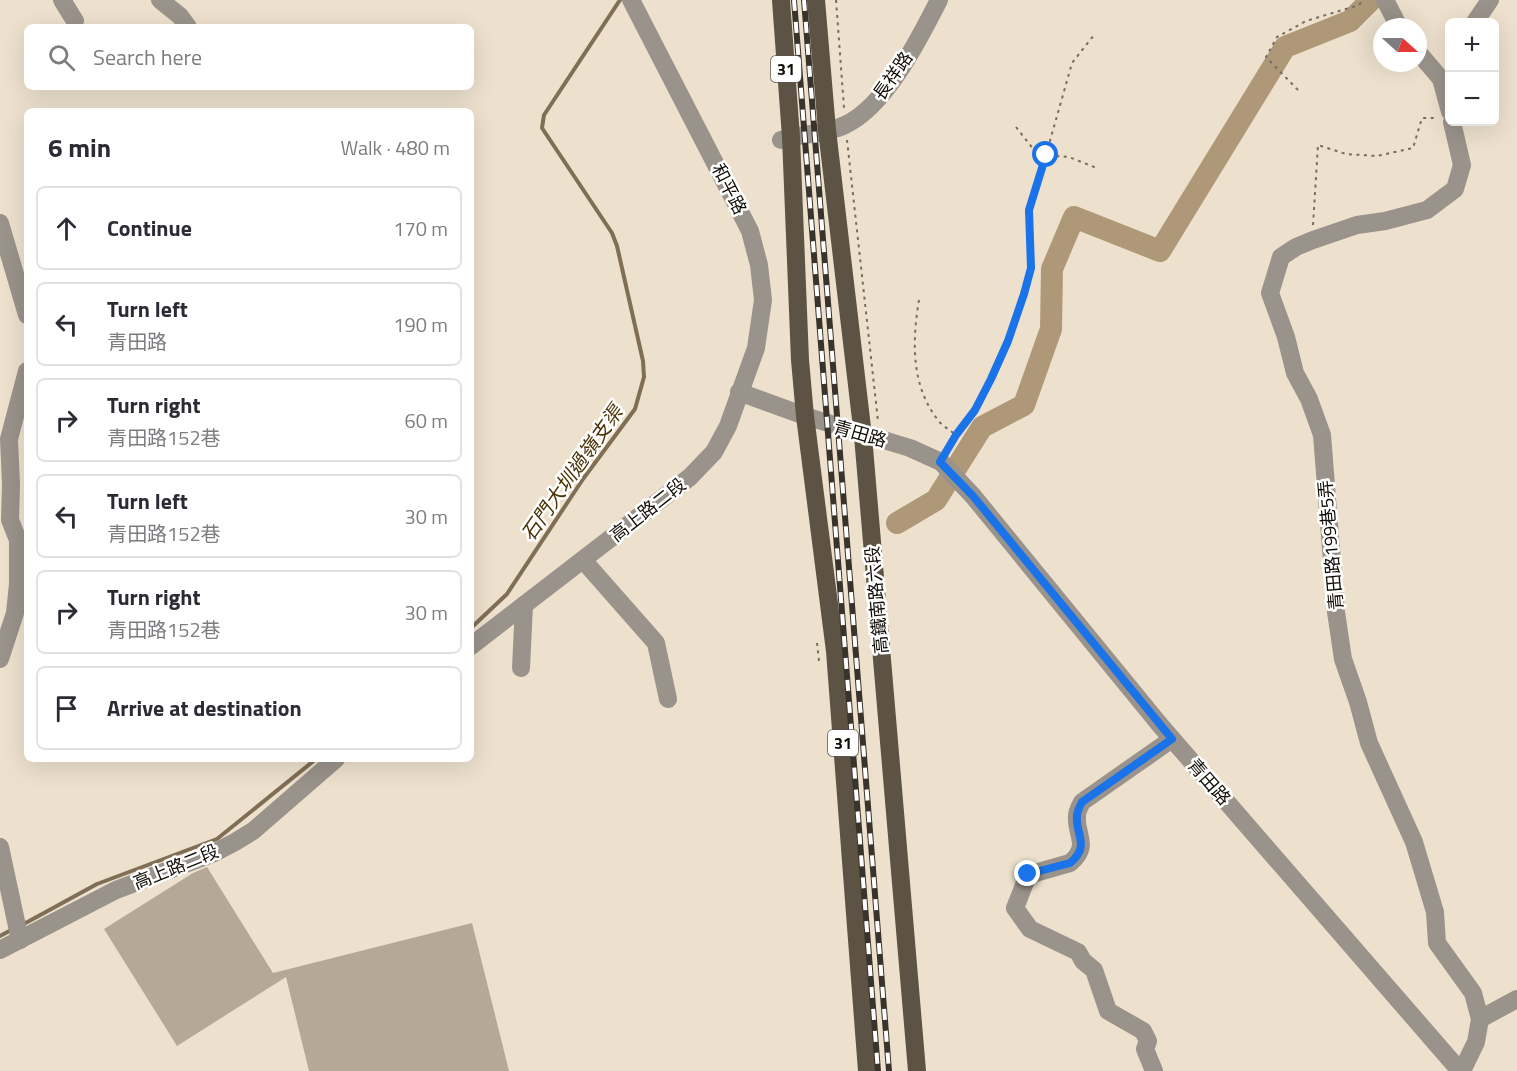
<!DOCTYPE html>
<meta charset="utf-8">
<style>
:root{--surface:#fff;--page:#f7f7f7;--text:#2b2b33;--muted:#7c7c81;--line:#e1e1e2}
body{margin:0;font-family:"Titillium Web","Noto Sans TC",sans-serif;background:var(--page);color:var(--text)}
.controls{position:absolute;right:18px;top:18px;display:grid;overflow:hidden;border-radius:9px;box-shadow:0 6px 24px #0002}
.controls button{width:54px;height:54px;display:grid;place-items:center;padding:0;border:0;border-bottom:2px solid var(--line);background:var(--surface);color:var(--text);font:30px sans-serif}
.compass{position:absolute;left:1373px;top:18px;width:54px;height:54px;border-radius:50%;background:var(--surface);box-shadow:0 6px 24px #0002;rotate:111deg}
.stop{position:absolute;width:18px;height:18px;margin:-14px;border:4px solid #1a73e8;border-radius:50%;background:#fff}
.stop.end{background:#1a73e8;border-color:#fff;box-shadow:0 2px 6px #0008}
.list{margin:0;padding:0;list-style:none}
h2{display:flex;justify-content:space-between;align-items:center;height:78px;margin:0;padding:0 24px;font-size:26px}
h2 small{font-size:20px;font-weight:400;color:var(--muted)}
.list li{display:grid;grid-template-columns:39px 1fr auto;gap:18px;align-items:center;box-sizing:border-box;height:84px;margin:0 12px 12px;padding:0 12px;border:2px solid var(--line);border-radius:9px}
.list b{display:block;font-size:22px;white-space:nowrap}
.list p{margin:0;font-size:20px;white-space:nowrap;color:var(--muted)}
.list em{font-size:20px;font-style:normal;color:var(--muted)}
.icon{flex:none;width:33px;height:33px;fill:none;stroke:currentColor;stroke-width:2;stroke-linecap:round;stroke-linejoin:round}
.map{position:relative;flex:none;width:1517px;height:1071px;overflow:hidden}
.search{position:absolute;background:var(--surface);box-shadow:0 6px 24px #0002;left:24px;top:24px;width:450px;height:66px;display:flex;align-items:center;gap:15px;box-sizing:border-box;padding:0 21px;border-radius:9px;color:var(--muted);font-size:22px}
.panel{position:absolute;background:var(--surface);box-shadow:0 6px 24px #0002;left:24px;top:108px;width:450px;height:654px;border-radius:9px}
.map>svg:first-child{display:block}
</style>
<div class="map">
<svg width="1517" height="1071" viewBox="0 0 1517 1071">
<rect width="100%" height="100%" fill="#ede0cd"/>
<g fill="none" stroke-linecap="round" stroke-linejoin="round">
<g stroke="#806e55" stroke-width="4">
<polyline points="471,628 507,594 583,479 635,409 644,377 643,361 617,246 612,233 542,128 544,115 620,0"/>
<polyline points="22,925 97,884 217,839 316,759"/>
<polyline points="0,936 13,929"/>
</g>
<polyline stroke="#af9877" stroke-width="22" points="897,523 936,500 982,427 1024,405 1051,329 1052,269 1074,217 1160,251 1285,47 1350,21 1371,0"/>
</g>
<polygon fill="#b5a896" points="207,867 273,973 472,923 509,1071 309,1071 286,977 177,1046 104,929 193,873"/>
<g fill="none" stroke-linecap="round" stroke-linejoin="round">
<g stroke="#756d61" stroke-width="2" stroke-dasharray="3 4.5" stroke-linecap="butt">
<polyline points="836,0 844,108"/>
<polyline points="1298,90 1266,57 1277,37 1306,21 1359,5 1363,0"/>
<polyline points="1016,127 1034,150 1046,155 1069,157 1099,169"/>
<polyline points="847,140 878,421"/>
<polyline points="1313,225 1318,145 1346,154 1377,156 1413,148 1422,118 1435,118"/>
<path d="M919,300C912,341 911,386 938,420C942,426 950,430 956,435"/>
<polyline points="948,449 956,435 975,410 1008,341 1031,268 1029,210 1038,176 1046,155 1072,63 1094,35"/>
<polyline points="817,643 819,661"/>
</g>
<g stroke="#99938b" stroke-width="18">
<polyline points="62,0 75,21"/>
<polyline points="160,0 180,16 188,27"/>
<polyline points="1385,0 1399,27"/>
<polyline points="1475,22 1490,0"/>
<polyline points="1418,52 1441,79 1450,112"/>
<polyline points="1452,122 1462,165 1455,189 1427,210 1385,221 1357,225 1313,240 1296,247 1281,257 1270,293 1286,337 1295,373 1309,399 1322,435 1336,612 1343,659 1358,702 1369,743 1414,842 1435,912 1437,943 1473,993 1480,1019 1476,1042 1462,1071"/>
<path d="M781,140C802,134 826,134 845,125C886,106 919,39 939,0"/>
<polyline points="0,223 27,315"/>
<polyline points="739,392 805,416 910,448 941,462 973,496 1160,725 1460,1071"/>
<polyline points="583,560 656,643 668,699"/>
<polyline points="471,646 690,477 714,452 728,426 756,348 763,300 759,265 750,231 631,0"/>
<polyline points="0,659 15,613 18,584 18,540 10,520 11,484 9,439 27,371"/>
<polyline points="521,668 524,605"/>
<polyline points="0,847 20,940"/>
<polyline points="0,950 116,890 214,853 235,842 253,831 336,759"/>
<polyline points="1480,1019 1517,999"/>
<path d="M1154,1071L1145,1049L1148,1041L1143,1031L1108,1011L1094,970L1083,961L1078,952L1030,929L1015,908L1028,875L1070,863C1091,846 1075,834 1077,816C1077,811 1080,806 1082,802L1172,739"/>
</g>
<g stroke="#5c5345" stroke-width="18">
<polyline points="781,0 791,137 800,360 805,416 835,651 867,1071"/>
<polyline points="816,0 827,130 863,436 917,1071"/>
</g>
<defs>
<g id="rail">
<polyline points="794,0 878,1071"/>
<polyline points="804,0 889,1071"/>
</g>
</defs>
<use href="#rail" stroke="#39342b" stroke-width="6"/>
<use href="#rail" stroke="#fff" stroke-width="4" stroke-dasharray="11" stroke-linecap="butt"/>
</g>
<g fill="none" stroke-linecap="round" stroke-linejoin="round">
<path stroke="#1a73e8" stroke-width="8" d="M1028,874L1070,863C1091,846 1075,834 1077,816C1077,811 1080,806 1082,802L1172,739L973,496L940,462L956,435L975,410L991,379L1008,341L1024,294L1031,268L1029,210L1046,155"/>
</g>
<g text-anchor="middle" stroke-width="5" stroke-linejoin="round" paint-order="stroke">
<g fill="#fff" stroke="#585651" stroke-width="1.5">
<rect x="771" y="56" width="30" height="26" rx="4.5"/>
<rect x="828" y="730" width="30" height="26" rx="4.5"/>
</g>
<g font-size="16" font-weight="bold" fill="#110d07">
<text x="786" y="75">31</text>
<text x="843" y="749">31</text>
</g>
<g font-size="18" fill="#110d07" stroke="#fff">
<text transform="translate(893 76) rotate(-55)" y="6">長祥路</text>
<text transform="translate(729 189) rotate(63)" y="6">和平路</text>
<text transform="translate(860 434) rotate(16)" y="6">青田路</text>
<text transform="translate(648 510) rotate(-38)" y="6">高上路二段</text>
<text transform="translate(1331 545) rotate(-95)" y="6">青田路199巷5弄</text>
<text transform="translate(877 600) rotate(-95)" y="6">高鐵南路六段</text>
<text transform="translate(1209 782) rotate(49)" y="6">青田路</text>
<text transform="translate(176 867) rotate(-22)" y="6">高上路二段</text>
</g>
<g font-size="20" font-style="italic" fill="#4a3204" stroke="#fff">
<text transform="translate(572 473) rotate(-55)" y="7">石門大圳過嶺支渠</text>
</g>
</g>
</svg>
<div class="controls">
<button>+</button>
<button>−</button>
</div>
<svg class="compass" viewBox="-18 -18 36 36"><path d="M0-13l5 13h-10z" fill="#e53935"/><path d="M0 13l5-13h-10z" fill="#7c7c81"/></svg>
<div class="stop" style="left:1046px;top:155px"></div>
<div class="stop end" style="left:1028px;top:874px"></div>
<div class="search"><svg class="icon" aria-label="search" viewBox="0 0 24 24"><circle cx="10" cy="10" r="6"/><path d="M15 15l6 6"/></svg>Search here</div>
<section class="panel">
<h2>6 min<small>Walk · 480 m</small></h2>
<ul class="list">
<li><svg class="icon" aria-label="ahead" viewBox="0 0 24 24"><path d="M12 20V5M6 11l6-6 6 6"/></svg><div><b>Continue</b></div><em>170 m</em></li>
<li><svg class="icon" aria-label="left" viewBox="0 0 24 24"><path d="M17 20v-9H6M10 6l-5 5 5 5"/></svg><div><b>Turn left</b><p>青田路</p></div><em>190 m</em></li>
<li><svg class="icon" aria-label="right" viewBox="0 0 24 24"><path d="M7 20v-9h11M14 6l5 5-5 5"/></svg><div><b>Turn right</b><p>青田路152巷</p></div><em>60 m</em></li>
<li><svg class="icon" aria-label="left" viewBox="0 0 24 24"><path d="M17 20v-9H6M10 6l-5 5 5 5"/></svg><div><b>Turn left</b><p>青田路152巷</p></div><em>30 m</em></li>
<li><svg class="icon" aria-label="right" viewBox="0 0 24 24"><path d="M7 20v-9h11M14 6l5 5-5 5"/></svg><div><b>Turn right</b><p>青田路152巷</p></div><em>30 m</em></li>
<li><svg class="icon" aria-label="arrive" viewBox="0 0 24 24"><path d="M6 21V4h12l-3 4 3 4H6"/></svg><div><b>Arrive at destination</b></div></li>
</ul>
</section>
</div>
